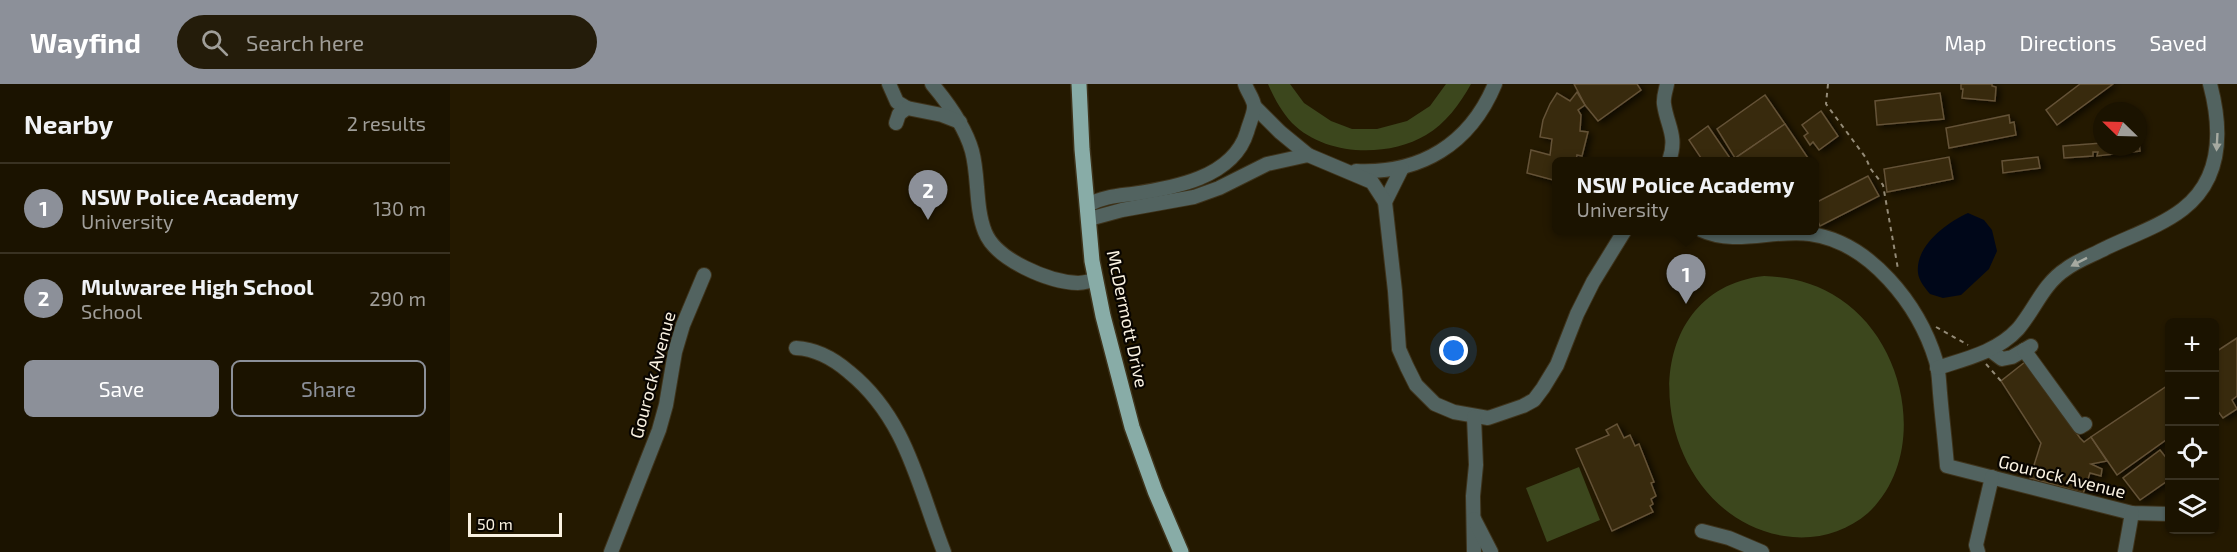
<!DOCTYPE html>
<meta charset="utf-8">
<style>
:root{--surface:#1b1300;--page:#241c0a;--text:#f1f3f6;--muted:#a09e99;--line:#393222;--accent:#8c9099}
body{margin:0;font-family:"Exo 2",sans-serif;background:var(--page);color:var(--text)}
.controls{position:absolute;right:18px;bottom:18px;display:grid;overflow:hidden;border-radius:9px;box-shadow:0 2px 4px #0004}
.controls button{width:54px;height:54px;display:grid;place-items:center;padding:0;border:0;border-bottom:2px solid var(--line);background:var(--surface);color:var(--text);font:30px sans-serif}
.compass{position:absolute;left:1643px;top:18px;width:54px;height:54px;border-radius:50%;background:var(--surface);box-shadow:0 2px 4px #0004;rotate:293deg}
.scale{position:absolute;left:18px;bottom:15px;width:94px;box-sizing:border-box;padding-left:6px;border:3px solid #faf2e2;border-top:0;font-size:16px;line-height:21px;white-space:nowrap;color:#faf2e2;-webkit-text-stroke:4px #090500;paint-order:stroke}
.you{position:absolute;left:1004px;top:267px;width:21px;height:21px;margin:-15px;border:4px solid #fff;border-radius:50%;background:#1a73e8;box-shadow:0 0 0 9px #1a73e833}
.badge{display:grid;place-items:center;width:39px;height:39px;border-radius:50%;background:var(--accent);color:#fff;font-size:20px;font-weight:700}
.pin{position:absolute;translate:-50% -50px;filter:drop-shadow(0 2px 3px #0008)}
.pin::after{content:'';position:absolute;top:32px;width:21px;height:18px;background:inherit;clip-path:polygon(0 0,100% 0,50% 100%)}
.popup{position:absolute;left:1102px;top:73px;width:267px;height:78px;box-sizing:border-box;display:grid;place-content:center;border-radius:9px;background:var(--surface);filter:drop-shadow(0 2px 4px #0005);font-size:20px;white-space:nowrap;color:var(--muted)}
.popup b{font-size:22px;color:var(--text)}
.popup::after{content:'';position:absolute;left:50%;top:100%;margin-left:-12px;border:12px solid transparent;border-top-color:var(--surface)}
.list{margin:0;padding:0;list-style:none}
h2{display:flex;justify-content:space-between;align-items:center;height:78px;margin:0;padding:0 24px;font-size:26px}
h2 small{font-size:20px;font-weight:400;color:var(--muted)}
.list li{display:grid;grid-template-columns:39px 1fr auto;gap:18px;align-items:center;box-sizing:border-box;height:90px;padding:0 24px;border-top:2px solid var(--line)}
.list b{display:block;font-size:22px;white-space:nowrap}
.list p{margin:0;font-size:20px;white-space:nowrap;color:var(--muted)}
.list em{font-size:20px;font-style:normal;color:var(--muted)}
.actions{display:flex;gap:12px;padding:18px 24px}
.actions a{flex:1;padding:14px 0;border:2px solid var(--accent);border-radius:9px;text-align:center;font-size:21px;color:var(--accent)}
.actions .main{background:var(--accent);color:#fff}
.icon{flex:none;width:33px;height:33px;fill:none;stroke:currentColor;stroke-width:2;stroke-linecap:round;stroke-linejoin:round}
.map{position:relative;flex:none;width:1787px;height:468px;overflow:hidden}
header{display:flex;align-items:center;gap:36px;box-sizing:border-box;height:84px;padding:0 30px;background:var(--accent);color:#fff}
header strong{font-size:28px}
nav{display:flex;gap:33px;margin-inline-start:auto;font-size:21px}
.search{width:420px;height:54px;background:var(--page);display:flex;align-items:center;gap:15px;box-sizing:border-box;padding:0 21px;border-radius:33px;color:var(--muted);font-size:22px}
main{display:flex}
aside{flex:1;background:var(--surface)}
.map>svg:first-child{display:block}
</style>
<header>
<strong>Wayfind</strong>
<div class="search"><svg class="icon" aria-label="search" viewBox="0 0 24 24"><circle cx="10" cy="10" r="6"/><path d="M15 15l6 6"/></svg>Search here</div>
<nav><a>Map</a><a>Directions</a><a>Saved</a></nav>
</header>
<main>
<aside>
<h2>Nearby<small>2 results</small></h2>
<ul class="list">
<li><span class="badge">1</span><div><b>NSW Police Academy</b><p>University</p></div><em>130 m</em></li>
<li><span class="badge">2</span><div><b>Mulwaree High School</b><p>School</p></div><em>290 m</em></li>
</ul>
<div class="actions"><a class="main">Save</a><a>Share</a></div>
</aside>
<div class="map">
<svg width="1787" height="468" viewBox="0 0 1787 468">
<defs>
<filter id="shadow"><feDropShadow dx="4" dy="2.5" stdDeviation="3" flood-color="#0009"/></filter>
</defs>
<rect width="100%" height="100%" fill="#241900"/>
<g fill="#3c471d">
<path d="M818,0H840L854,19L881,37L902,45H927L957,37L980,22L996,0H1021C1010,20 995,40 976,51C937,74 875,72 842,39C831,27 824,14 818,0Z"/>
<path d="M1314,192C1342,193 1366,199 1390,215C1457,259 1479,372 1418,429C1395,449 1364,457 1334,452C1199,430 1172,208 1314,192Z"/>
<polygon points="1129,383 1150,436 1097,458 1076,404"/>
</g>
<path fill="#000719" d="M1518,129L1534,136L1542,146L1547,167L1539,185L1511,211L1493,214L1480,210C1475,204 1469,197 1468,189C1465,162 1496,139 1518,129Z"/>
<g fill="#39290b" stroke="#645237" stroke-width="1.5" filter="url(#shadow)">
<polygon points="1124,0 1187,0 1191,6 1148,37 1135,21"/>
<polygon points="1511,0 1542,0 1542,2 1546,3 1545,17 1512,14 1513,5 1511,5"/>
<polygon points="1630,0 1663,0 1607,41 1596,26"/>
<polygon points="1127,8 1135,21 1128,26 1131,31 1130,47 1138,48 1132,72 1127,71 1126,76 1130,77 1107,77 1107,97 1077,89 1081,66 1100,71 1102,55 1090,53 1093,36 1100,20 1107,9 1120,17"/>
<polygon points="1490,9 1494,35 1427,41 1425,17"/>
<polygon points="1315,11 1335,40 1285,74 1267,45"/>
<polygon points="1371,27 1388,52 1369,66 1363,58 1360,61 1354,52 1358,49 1352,41"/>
<polygon points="1559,31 1560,39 1564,38 1566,51 1499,64 1496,44"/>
<polygon points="1335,40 1360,77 1290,77 1287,73"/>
<polygon points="1258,42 1282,77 1253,77 1239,56"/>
<polygon points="1689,55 1690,67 1647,72 1648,68 1643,68 1643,72 1614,74 1613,62 1652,59 1652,63 1688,63"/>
<polygon points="1499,73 1503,95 1437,108 1434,85"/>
<polygon points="1588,73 1590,84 1553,89 1552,77"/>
<polygon points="1418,92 1429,112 1370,142 1365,131 1365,119"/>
<polygon points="1787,254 1787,312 1782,316 1787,325 1773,334 1767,326 1764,328 1764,269"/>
<polygon points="1575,278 1630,354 1634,358 1641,353 1657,377 1641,380 1652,385 1651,392 1640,389 1637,398 1648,401 1646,408 1635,405 1633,409 1580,394 1591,359 1551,297"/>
<polygon points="1720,300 1720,353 1667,391 1641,353"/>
<polygon points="1167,340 1174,354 1180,351 1185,362 1189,360 1204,398 1201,399 1206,412 1201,415 1203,420 1200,422 1203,428 1162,447 1126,365 1159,351 1156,346"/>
<polygon points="1710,366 1718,376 1720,375 1720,395 1690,416 1673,394"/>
</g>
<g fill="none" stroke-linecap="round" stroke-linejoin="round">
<defs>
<g id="minor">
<polyline points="439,0 447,18 457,24"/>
<path d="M482,0C498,19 515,42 522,67C529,93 525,123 535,148C546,176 599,198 628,199C633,199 640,197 646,196"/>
<path d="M1217,0C1216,6 1213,13 1214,20C1217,42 1228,52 1219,77"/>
<polyline points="804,22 830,48 858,71"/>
<polyline points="446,39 449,30 457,24 492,31 510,38"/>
<path d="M906,87C971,90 1020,60 1045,0"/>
<polyline points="935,118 952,84"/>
<path d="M638,121C652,113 666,112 682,110C723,104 783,94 797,48C799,40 805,28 804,21C803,14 797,7 795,0"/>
<polyline points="639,135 672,126 744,113 769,104 817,80 858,71 922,98 935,118 945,207 949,265 957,283 966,301 985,320 1004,328 1038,334 1073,322 1084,316 1093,304 1107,281 1127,230 1143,198 1175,146"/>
<path d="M1251,146C1285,162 1324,145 1360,150C1420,158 1469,221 1486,277C1489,287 1489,298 1490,309C1492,333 1495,357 1497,382L1682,429L1720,430"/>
<path d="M346,264C366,265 384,275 399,288C457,335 468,402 494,468"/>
<polyline points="1540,266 1552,275 1562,273 1581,262"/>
<polyline points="1574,266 1630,343 1635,340"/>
<path d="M1487,284C1515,275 1547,268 1568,245C1585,225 1593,200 1616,185C1628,176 1643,171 1656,164C1681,152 1711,142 1733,125C1773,94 1772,45 1760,0"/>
<polyline points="1024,333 1026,381 1023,412 1024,468"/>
<polyline points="1024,435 1041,468"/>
<polyline points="1252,447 1279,454 1312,468"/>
<polyline points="161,468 209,346 216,321 225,268 233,241 254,191"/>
<polyline points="1528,468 1526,461 1542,393"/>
<polyline points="1675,468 1682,429"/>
</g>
<polyline id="major" points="629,0 632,65 642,177 653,232 682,343 705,407 731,468"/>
</defs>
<use href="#minor" stroke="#3e331b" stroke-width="16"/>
<use href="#major" stroke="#3e331b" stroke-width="18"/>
<g stroke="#948b77" stroke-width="2" stroke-dasharray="4.5 4.5" stroke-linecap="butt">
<polyline points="1378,0 1376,20 1416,74 1420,84 1433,101 1448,185"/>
<polyline points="1486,243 1518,261"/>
<polyline points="1536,280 1551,297"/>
</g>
<use href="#minor" stroke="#526360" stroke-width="14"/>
<use href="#major" stroke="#88aca7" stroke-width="15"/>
</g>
<defs><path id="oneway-solid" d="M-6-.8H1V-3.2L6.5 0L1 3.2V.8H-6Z" transform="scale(1.5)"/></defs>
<g fill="#a6aaa1">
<use href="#oneway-solid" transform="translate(1767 58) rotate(93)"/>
<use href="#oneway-solid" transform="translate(1629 178) rotate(153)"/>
</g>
<g text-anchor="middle" stroke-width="4.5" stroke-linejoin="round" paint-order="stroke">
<g font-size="18" fill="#faf2e2" stroke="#090500">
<text transform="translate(677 235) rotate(78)" y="6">McDermott Drive</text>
<text transform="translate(203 291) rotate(-75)" y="6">Gourock Avenue</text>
<text transform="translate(1612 393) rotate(14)" y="6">Gourock Avenue</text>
</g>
</g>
</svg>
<div class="controls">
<button>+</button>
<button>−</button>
<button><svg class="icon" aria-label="locate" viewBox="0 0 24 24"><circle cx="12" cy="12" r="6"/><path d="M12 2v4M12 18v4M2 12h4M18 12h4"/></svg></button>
<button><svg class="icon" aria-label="layers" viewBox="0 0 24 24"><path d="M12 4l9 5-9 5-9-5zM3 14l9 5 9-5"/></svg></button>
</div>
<svg class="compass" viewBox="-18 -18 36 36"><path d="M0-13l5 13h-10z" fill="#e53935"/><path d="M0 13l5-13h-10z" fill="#a09e99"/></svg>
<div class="scale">50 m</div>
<div class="you"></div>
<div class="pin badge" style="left:1236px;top:220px">1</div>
<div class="popup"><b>NSW Police Academy</b>University</div>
<div class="pin badge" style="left:478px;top:136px">2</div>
</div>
</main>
